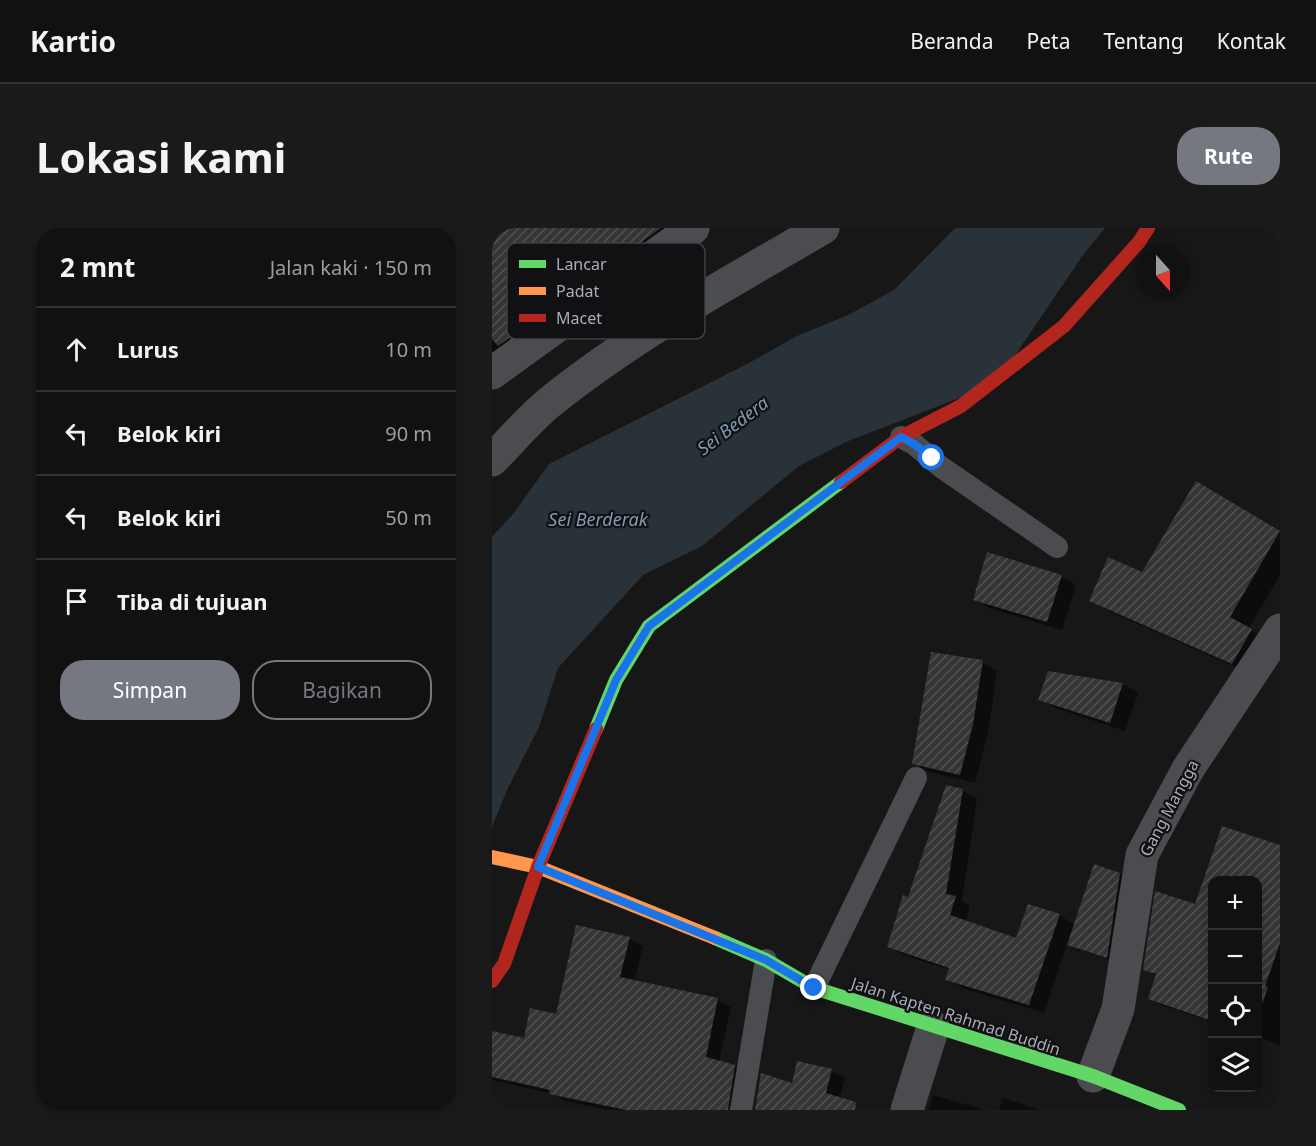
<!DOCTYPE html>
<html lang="id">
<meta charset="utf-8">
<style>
:root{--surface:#111;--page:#1a1a1a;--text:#f1f3f6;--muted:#9c9d9f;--line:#303131;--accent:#757880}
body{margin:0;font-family:"Noto Sans",sans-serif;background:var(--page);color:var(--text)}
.controls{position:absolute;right:18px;bottom:18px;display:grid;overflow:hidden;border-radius:12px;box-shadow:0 3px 9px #0003}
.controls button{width:54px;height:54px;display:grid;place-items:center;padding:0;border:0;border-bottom:2px solid var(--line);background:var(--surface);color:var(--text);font:30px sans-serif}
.compass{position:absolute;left:644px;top:18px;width:54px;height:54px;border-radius:50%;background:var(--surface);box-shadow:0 3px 9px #0003;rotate:159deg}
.stop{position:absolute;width:18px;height:18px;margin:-14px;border:4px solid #1a73e8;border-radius:50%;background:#fff}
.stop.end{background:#1a73e8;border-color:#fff;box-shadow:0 2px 6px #0008}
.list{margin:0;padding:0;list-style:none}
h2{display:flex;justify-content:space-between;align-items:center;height:78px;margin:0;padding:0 24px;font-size:26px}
h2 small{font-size:20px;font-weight:400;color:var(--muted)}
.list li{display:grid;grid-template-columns:39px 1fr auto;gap:18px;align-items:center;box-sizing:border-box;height:84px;padding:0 24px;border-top:2px solid var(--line)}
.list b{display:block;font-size:22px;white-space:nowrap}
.list em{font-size:20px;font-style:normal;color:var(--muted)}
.actions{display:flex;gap:12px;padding:18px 24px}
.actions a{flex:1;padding:14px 0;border:2px solid var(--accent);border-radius:24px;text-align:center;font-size:21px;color:var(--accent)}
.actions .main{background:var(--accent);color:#fff}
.icon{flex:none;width:33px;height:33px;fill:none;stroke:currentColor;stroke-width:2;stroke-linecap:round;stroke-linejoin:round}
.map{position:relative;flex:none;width:788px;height:882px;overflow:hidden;border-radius:24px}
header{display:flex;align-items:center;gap:36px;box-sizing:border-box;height:84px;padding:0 30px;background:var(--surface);border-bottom:2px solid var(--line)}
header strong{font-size:28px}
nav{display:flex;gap:33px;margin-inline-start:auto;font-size:21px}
.intro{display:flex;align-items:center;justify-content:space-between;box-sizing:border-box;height:144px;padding:0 36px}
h1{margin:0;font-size:42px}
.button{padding:15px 27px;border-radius:24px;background:var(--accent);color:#fff;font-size:21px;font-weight:700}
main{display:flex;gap:36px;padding:0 36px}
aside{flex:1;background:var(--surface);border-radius:24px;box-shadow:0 3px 9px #0003}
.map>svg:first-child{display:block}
</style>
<header>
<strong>Kartio</strong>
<nav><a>Beranda</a><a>Peta</a><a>Tentang</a><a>Kontak</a></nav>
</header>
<div class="intro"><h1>Lokasi kami</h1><a class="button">Rute</a></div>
<main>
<aside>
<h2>2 mnt<small>Jalan kaki · 150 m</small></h2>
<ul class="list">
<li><svg class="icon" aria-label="ahead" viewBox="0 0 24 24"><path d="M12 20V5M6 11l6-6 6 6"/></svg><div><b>Lurus</b></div><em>10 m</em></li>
<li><svg class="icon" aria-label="left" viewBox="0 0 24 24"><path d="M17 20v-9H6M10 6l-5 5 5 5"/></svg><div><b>Belok kiri</b></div><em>90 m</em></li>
<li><svg class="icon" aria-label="left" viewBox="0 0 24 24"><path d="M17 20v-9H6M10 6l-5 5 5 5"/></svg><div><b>Belok kiri</b></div><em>50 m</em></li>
<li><svg class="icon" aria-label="arrive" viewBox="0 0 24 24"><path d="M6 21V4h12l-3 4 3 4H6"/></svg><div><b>Tiba di tujuan</b></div></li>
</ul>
<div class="actions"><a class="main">Simpan</a><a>Bagikan</a></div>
</aside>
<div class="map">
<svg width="788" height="882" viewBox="0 0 788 882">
<defs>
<pattern id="building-hatch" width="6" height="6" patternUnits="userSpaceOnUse" patternTransform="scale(1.5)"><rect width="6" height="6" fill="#353536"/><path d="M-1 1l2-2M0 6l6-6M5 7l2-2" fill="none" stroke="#4f5051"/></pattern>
</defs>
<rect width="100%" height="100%" fill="#171717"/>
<polygon fill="#2a3239" points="463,0 613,0 591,27 517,136 475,167 354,214 307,238 210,318 151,347 66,440 47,499 15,562 0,599 0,309 21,286 57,236 257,135 305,108 356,87 402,62"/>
<g fill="#0007">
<polygon points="0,0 178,0 0,152"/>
<polygon points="705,255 788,304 788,347 756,401 777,413 759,446 617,383 598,372 650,346"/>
<polygon points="569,348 584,357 570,402 497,380 482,371"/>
<polygon points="490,434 505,443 496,505 483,555 437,544 422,535"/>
<polygon points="557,445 631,456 646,465 633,503 563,480 548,471"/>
<polygon points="470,562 485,571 470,673 478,678 473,694 525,711 567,687 583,697 628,646 635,650 622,733 584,721 575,716 552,785 470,760 455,751 458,742 411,727 396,718 417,671"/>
<polygon points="731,600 788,619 788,817 766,809 766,652 720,652 720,794 672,778 658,770 665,748 653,741 704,678"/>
<polygon points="137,711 151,718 142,754 226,772 239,779 227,834 242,838 256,846 250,882 116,882 73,873 61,866 0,852 0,805 33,812 65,787"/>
<polygon points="339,843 353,850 347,873 348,882 263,882 270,847 302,857"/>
<polygon points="441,867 493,882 436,882"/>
<polygon points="511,870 547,882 507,882"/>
</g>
<g fill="url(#building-hatch)">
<polygon points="0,0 169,0 6,118 0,111"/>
<polygon points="704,253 788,303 738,389 760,401 740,436 597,373 616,329 650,344"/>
<polygon points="495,324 570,347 555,394 481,372"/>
<polygon points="439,424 491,432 481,496 468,547 420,536"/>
<polygon points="556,443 631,455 618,495 546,472"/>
<polygon points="454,557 471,561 454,666 464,668 458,687 524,710 536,676 568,686 537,777 453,752 457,740 395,719 411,667 416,669"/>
<polygon points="730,598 788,617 788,715 773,758 776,759 765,791 765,652 720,652 720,793 656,771 664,746 651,742 663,663 703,676"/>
<polygon points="602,636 628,645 615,730 575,717"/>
<polygon points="84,697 138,709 128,749 226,770 214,829 243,837 236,882 134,882 57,866 58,862 0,849 0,803 32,810 38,780 64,786"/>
<polygon points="305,833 340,841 334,865 364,874 363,882 263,882 269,845 300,855"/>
</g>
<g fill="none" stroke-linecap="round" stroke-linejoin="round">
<g stroke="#4b4c50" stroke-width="22">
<polyline points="409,209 422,216 449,239 565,319"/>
<polyline points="322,760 424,550"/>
<polyline points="249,882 274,732"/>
</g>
<g stroke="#4b4c50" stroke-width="33">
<polyline points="0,145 201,0"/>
<path d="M0,232C19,213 37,191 58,174C143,106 238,54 331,0"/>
<polyline points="601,848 626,781 650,627 696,541 788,402"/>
<polyline points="415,882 441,799"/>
</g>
<g stroke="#63d668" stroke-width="14">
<polyline points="104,501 124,452 157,398 349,254"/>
<polyline points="223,710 274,732 322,760 601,848 687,882"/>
</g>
<polyline stroke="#ff974d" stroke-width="14" points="0,629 46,639 223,710"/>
<g stroke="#b3261e" stroke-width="14">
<polyline points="349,254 409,209 469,178 572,98 647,14 656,0"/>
<polyline points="0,753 12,736 46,639 104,501"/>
</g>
</g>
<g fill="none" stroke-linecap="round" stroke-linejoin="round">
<polyline stroke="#1a73e8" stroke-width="8" points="322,760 274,732 46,639 124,452 157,398 409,209 422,216 440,230"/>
</g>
<g text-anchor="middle" stroke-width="4.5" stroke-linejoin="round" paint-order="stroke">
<g font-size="16" fill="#a8adb8" stroke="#111113">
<text transform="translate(677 580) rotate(-62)" y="6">Gang Mangga</text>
<text transform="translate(464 788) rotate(18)" y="6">Jalan Kapten Rahmad Buddin</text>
</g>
<g font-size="18" font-style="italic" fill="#7f9bb3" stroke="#111113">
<text transform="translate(241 198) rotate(-37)" y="6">Sei Bedera</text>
<text x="106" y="298">Sei Berderak</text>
</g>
</g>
<rect x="15" y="15" width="198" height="96" rx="9" fill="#111113" stroke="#3e4045" stroke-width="1.5"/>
<rect x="27" y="32" width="27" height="8" fill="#63d668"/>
<rect x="27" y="59" width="27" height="8" fill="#ff974d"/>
<rect x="27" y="86" width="27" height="8" fill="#b3261e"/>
<g font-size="16" fill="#a8adb8">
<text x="64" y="42">Lancar</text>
<text x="64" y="69">Padat</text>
<text x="64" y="96">Macet</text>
</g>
</svg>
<div class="controls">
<button>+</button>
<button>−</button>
<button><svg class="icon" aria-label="locate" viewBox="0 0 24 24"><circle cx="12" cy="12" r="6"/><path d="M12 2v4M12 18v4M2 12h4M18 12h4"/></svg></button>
<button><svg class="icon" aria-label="layers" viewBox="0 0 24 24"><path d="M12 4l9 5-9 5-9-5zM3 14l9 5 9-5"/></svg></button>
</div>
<svg class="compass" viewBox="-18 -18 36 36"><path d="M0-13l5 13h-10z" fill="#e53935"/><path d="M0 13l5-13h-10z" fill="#9c9d9f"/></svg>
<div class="stop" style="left:440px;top:230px"></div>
<div class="stop end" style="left:322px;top:760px"></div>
</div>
</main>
